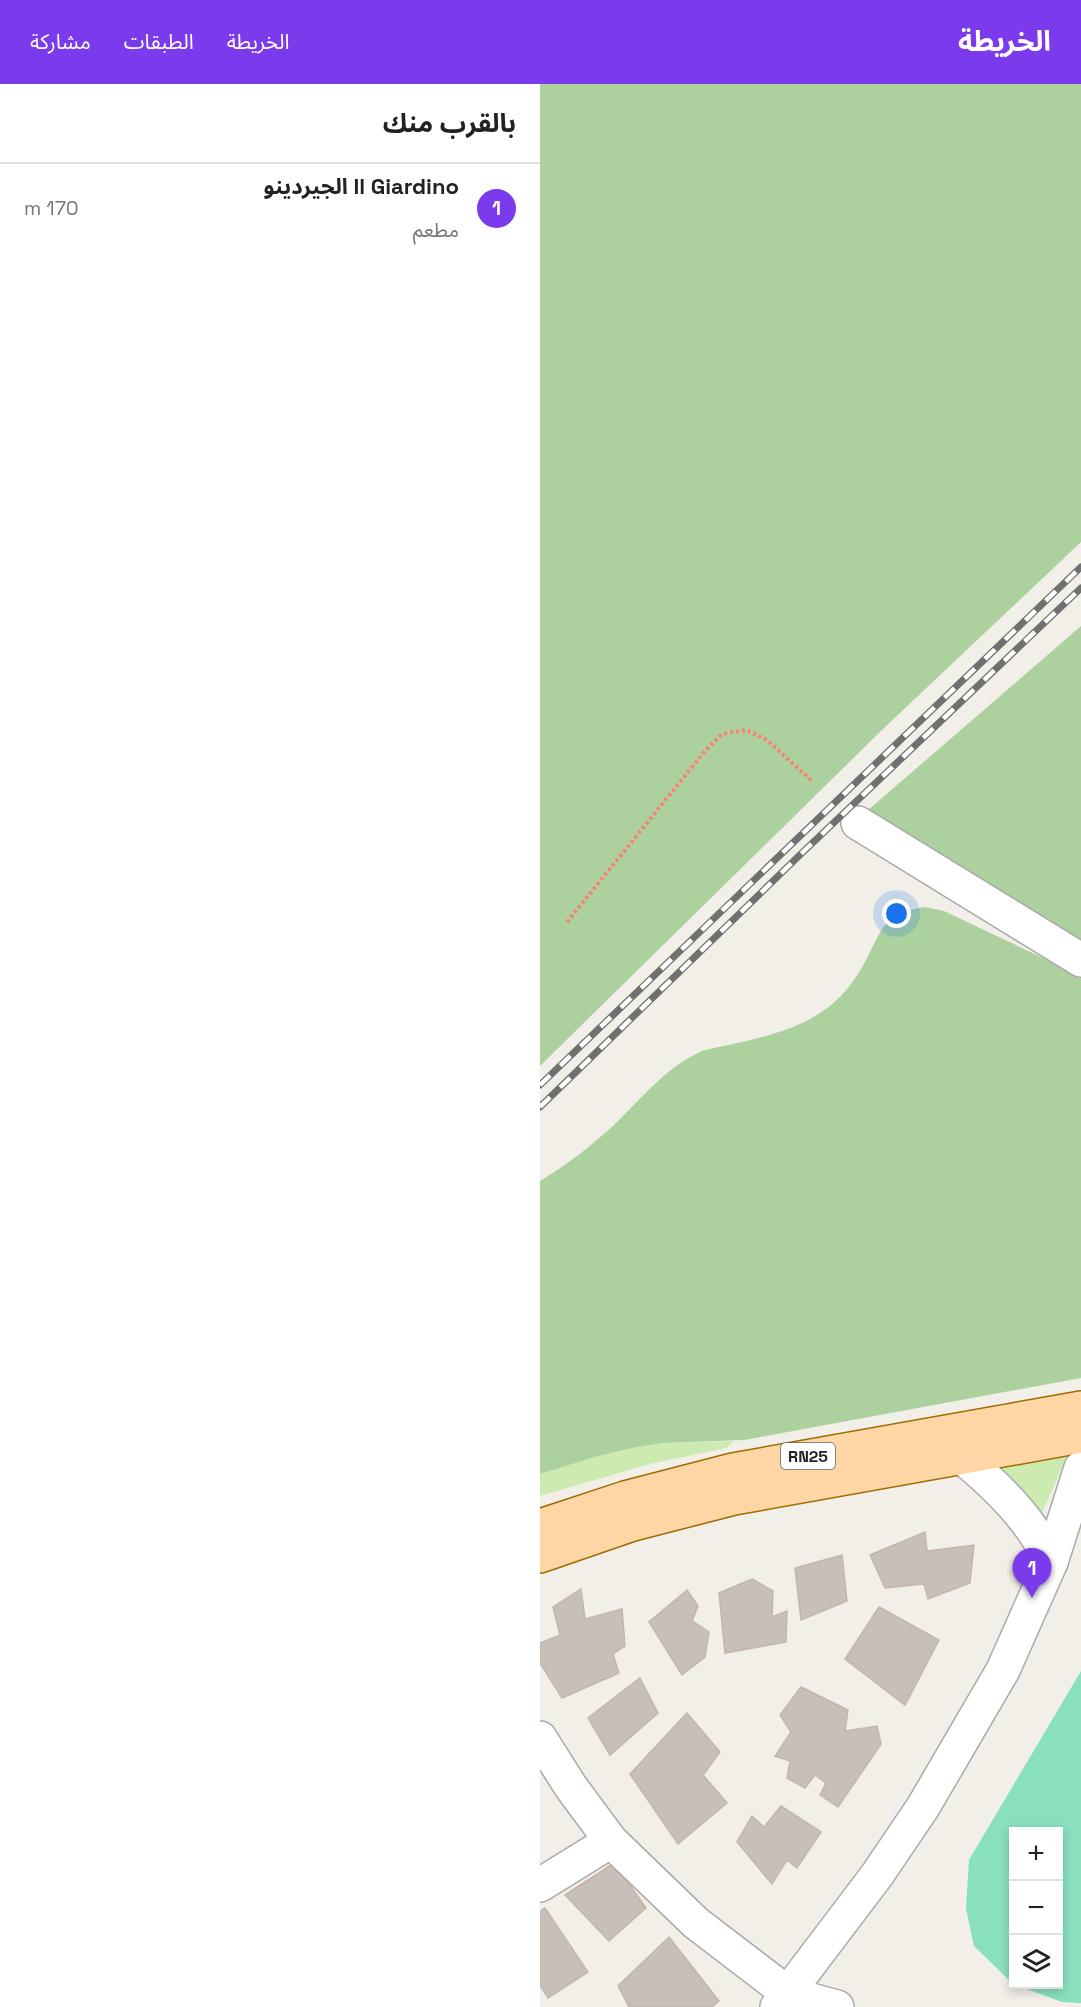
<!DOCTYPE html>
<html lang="ar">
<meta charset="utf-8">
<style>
:root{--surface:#fff;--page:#f6f6f6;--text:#222;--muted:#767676;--line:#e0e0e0;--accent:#7c3aed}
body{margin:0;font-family:"Space Grotesk","Noto Sans Arabic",sans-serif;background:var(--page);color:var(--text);direction:rtl}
.controls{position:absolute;right:18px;bottom:18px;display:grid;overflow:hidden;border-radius:0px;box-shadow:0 3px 9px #0003}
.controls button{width:54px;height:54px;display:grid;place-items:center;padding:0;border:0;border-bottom:2px solid var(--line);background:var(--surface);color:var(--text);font:30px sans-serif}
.you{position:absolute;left:357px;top:830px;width:21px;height:21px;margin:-15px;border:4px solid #fff;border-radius:50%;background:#1a73e8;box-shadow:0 0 0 9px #1a73e833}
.badge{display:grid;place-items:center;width:39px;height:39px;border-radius:50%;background:var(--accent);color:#fff;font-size:20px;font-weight:700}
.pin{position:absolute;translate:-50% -50px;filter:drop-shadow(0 2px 3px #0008)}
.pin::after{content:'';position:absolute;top:32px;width:21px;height:18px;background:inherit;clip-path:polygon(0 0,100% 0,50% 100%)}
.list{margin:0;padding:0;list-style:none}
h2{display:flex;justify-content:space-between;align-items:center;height:78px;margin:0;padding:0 24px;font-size:26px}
h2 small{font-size:20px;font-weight:400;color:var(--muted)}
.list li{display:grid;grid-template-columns:39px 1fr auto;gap:18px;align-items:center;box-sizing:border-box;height:84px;padding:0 24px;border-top:2px solid var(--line)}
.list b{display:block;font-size:22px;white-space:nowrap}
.list p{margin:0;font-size:20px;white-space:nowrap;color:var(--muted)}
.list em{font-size:20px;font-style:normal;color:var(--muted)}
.icon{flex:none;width:33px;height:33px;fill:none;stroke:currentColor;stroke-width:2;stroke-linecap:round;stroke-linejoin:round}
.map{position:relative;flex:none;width:541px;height:1923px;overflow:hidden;direction:ltr}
header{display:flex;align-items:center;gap:36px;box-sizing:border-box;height:84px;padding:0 30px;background:var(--accent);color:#fff}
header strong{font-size:28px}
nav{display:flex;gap:33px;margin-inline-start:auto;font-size:21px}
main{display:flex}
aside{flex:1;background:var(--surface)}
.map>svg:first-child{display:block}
</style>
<header>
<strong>الخريطة</strong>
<nav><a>الخريطة</a><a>الطبقات</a><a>مشاركة</a></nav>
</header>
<main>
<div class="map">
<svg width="541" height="1923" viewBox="0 0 541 1923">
<rect width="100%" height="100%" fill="#f2efe9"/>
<g fill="#cdebb0">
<polygon points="194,1357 186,1364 110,1380 0,1412 0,1390 55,1373 92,1364 123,1359"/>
<polygon points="529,1369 499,1435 456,1379"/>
</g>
<g fill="#add19e">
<polygon points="0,0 541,0 541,458 343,645 0,982"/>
<polygon points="541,542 541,861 320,733"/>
<path d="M385,823L404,827L541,892V1294L204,1356L123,1359L92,1364L55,1373L0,1390V1097C27,1081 51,1062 74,1041C102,1014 126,983 162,967C206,956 254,951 291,921C305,910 317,893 325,878C343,844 343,829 385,823Z"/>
</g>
<polygon fill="#88e0be" points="541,1587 541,1919 522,1918 476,1901 518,1900 518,1748 473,1748 473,1900 434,1862 426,1825 429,1776"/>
<g fill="#c7bfb8" stroke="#c4b6ab" stroke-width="1.5">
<polygon points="385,1448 387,1467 434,1461 430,1499 388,1515 384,1500 345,1504 330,1471"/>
<polygon points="302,1471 307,1517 261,1536 255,1484"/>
<polygon points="212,1495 233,1507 232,1533 247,1527 246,1558 185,1569 179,1509"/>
<polygon points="41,1505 45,1535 82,1525 85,1562 73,1570 79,1589 22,1614 0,1579 0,1559 20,1551 13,1523"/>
<polygon points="147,1506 158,1522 152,1537 169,1548 165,1573 142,1591 109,1538"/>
<polygon points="339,1523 399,1556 365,1621 305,1575"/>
<polygon points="100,1594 118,1629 70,1671 48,1634"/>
<polygon points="261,1603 308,1626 305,1647 337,1642 341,1660 298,1723 280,1711 286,1699 275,1691 265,1704 247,1694 250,1677 235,1672 251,1648 240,1631"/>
<polygon points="147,1629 180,1668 163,1691 187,1719 138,1760 90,1690"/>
<polygon points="241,1722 281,1748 257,1784 247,1776 232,1800 197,1758 212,1732 224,1743"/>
<polygon points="74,1779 106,1824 69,1857 25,1811"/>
<polygon points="5,1824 48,1888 8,1914 0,1901 0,1827"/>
<polygon points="129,1853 179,1917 172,1923 89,1923 78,1902"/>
</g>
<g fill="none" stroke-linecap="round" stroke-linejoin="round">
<defs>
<g id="minor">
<polyline points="318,739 541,876"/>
<path d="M422,1373C458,1403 492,1436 511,1478"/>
<polyline points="0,1654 31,1703 71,1757 156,1839 249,1910 297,1923"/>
<polyline points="0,1801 71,1757"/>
<polyline points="237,1923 337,1791 383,1723 463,1586 511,1478 541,1384"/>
</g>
<g id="major">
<polyline points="0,1442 85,1414 193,1386 541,1324"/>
<polyline points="0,1472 93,1440 194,1414 541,1352"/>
</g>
</defs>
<use href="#minor" stroke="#a9a9a9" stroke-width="36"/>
<use href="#major" stroke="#a06b00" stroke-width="36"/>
<polyline stroke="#fa8072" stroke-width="4" stroke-dasharray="3 3" stroke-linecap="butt" points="27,838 165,667 182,650 206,646 227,656 273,698"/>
<use href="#minor" stroke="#fff" stroke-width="33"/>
<use href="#major" stroke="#fcd6a4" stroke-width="33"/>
<defs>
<g id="rail">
<polyline points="0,1001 541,483"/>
<polyline points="0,1023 264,767 541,504"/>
</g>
</defs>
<use href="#rail" stroke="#707070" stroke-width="7"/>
<use href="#rail" stroke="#fff" stroke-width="4.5" stroke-dasharray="14" stroke-linecap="butt"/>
</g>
<g text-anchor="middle" stroke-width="6" stroke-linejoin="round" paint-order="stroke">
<rect fill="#fff" stroke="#646464" stroke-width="1.5" x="241" y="1359" width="54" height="26" rx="4.5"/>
<g font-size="16" font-weight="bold" fill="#222">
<text x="268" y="1378">RN25</text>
</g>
</g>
</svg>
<div class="controls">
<button>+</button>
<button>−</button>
<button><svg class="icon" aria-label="layers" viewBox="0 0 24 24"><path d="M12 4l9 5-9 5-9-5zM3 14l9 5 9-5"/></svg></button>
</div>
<div class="you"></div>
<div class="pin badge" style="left:492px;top:1514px">1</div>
</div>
<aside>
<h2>بالقرب منك<small></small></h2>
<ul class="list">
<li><span class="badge">1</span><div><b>Il Giardino الجيردينو</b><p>مطعم</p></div><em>170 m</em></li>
</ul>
</aside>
</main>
